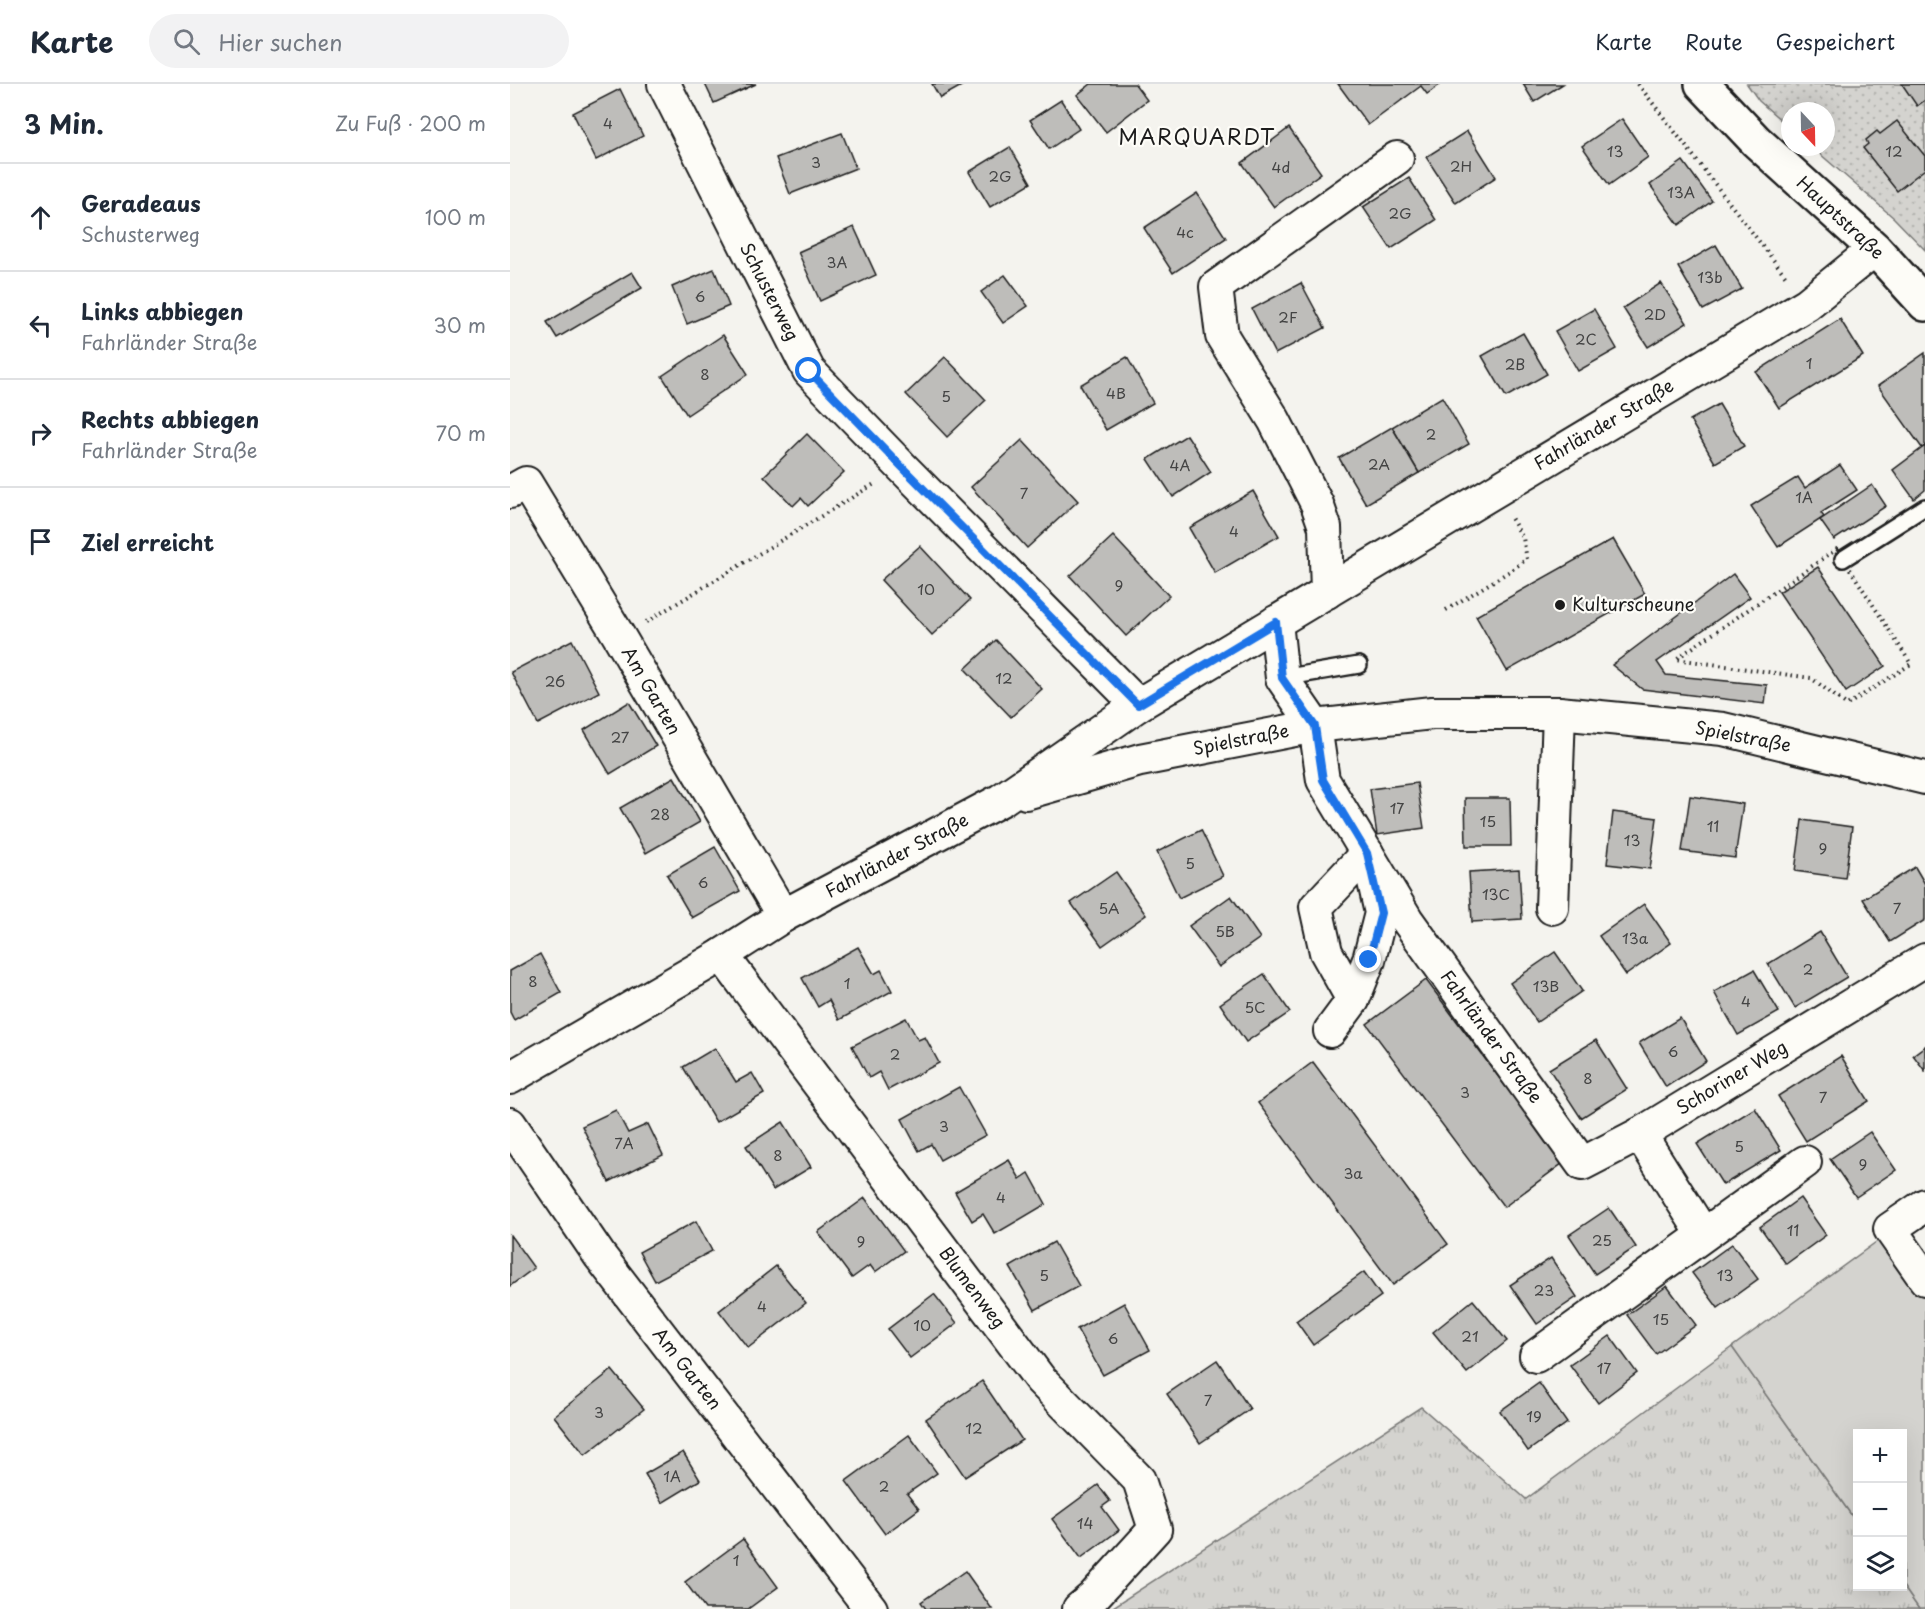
<!DOCTYPE html>
<html lang="de">
<meta charset="utf-8">
<style>
:root{--surface:#fff;--page:#f2f2f3;--text:#1f2937;--muted:#747a83;--line:#e0e1e3}
body{margin:0;font-family:"Playpen Sans",sans-serif;background:var(--page);color:var(--text)}
.controls{position:absolute;right:18px;bottom:18px;display:grid;overflow:hidden;border-radius:0px;box-shadow:0 6px 24px #0002}
.controls button{width:54px;height:54px;display:grid;place-items:center;padding:0;border:0;border-bottom:2px solid var(--line);background:var(--surface);color:var(--text);font:30px sans-serif}
.compass{position:absolute;left:1271px;top:18px;width:54px;height:54px;border-radius:50%;background:var(--surface);box-shadow:0 6px 24px #0002;rotate:158deg}
.stop{position:absolute;width:18px;height:18px;margin:-14px;border:4px solid #1a73e8;border-radius:50%;background:#fff}
.stop.end{background:#1a73e8;border-color:#fff;box-shadow:0 2px 6px #0008}
.list{margin:0;padding:0;list-style:none}
h2{display:flex;justify-content:space-between;align-items:center;height:78px;margin:0;padding:0 24px;font-size:26px}
h2 small{font-size:20px;font-weight:400;color:var(--muted)}
.list li{display:grid;grid-template-columns:39px 1fr auto;gap:18px;align-items:center;box-sizing:border-box;height:108px;padding:0 24px;border-top:2px solid var(--line)}
.list b{display:block;font-size:22px;white-space:nowrap}
.list p{margin:0;font-size:20px;white-space:nowrap;color:var(--muted)}
.list em{font-size:20px;font-style:normal;color:var(--muted)}
.icon{flex:none;width:33px;height:33px;fill:none;stroke:currentColor;stroke-width:2;stroke-linecap:round;stroke-linejoin:round}
.map{position:relative;flex:none;width:1415px;height:1525px;overflow:hidden}
header{display:flex;align-items:center;gap:36px;box-sizing:border-box;height:84px;padding:0 30px;background:var(--surface);border-bottom:2px solid var(--line)}
header strong{font-size:28px}
nav{display:flex;gap:33px;margin-inline-start:auto;font-size:21px}
.search{width:420px;height:54px;background:var(--page);display:flex;align-items:center;gap:15px;box-sizing:border-box;padding:0 21px;border-radius:33px;color:var(--muted);font-size:22px}
main{display:flex}
aside{flex:1;background:var(--surface)}
.map>svg:first-child{display:block}
</style>
<header>
<strong>Karte</strong>
<div class="search"><svg class="icon" aria-label="search" viewBox="0 0 24 24"><circle cx="10" cy="10" r="6"/><path d="M15 15l6 6"/></svg>Hier suchen</div>
<nav><a>Karte</a><a>Route</a><a>Gespeichert</a></nav>
</header>
<main>
<aside>
<h2>3 Min.<small>Zu Fuß · 200 m</small></h2>
<ul class="list">
<li><svg class="icon" aria-label="ahead" viewBox="0 0 24 24"><path d="M12 20V5M6 11l6-6 6 6"/></svg><div><b>Geradeaus</b><p>Schusterweg</p></div><em>100 m</em></li>
<li><svg class="icon" aria-label="left" viewBox="0 0 24 24"><path d="M17 20v-9H6M10 6l-5 5 5 5"/></svg><div><b>Links abbiegen</b><p>Fahrländer Straße</p></div><em>30 m</em></li>
<li><svg class="icon" aria-label="right" viewBox="0 0 24 24"><path d="M7 20v-9h11M14 6l5 5-5 5"/></svg><div><b>Rechts abbiegen</b><p>Fahrländer Straße</p></div><em>70 m</em></li>
<li><svg class="icon" aria-label="arrive" viewBox="0 0 24 24"><path d="M6 21V4h12l-3 4 3 4H6"/></svg><div><b>Ziel erreicht</b></div></li>
</ul>
</aside>
<div class="map">
<svg width="1415" height="1525" viewBox="0 0 1415 1525">
<defs>
<pattern id="grass-tufts" width="24" height="20" patternUnits="userSpaceOnUse" patternTransform="scale(1.5)"><rect width="24" height="20" fill="#d4d3cf"/><path d="M3 7l-1-3M5 7V3M7 7l1-3M15 17l-1-3M17 17v-4M19 17l1-3" fill="none" stroke="#b5b5b1"/></pattern>
<pattern id="park-dots" width="8" height="8" patternUnits="userSpaceOnUse" patternTransform="scale(1.5)"><rect width="8" height="8" fill="#d4d3cf"/><path d="M2 2h.1M6 6h.1" fill="none" stroke="#b5b5b1" stroke-width="1.8" stroke-linecap="round"/></pattern>
</defs>
<rect width="100%" height="100%" fill="#f4f3ee"/>
<filter id="ink" filterUnits="userSpaceOnUse"><feTurbulence type="fractalNoise" baseFrequency=".0167" numOctaves="2"/><feDisplacementMap in="SourceGraphic" scale="12" xChannelSelector="R" yChannelSelector="G"/><feConvolveMatrix kernelMatrix="1 2 1 2 8 2 1 2 1" color-interpolation-filters="sRGB"/></filter>
<g filter="url(#ink)">
<polygon fill="url(#grass-tufts)" stroke="#787876" stroke-width="1.5" points="1222,1263 1347,1439 1348,1502 1393,1502 1409,1525 600,1525 911,1323 1016,1415"/>
<polygon fill="url(#park-dots)" stroke="#787876" stroke-width="1.5" points="1237,0 1415,0 1415,166 1384,134 1302,63 1316,63 1316,27 1280,27 1280,44 1249,17"/>
<polygon fill="#d4d3cf" stroke="#787876" stroke-width="1.5" points="1373,1153 1415,1209 1415,1525 1409,1525 1393,1502 1392,1350 1348,1350 1347,1439 1222,1263"/>
<g fill="#bebdba" stroke="#1c1c1c" stroke-width="1.5">
<polygon points="195,0 246,0 204,19"/>
<polygon points="422,0 455,0 430,14"/>
<polygon points="581,0 625,0 637,16 596,48 567,11"/>
<polygon points="828,0 931,0 917,10 911,2 858,41"/>
<polygon points="1013,0 1053,0 1024,18"/>
<polygon points="1392,0 1415,0 1415,16 1407,22"/>
<polygon points="110,5 133,52 86,76 63,29"/>
<polygon points="551,16 569,45 539,65 520,36"/>
<polygon points="1112,35 1138,73 1099,101 1072,62"/>
<polygon points="1387,37 1415,72 1415,85 1387,107 1353,64 1358,60 1356,56 1367,47 1370,50"/>
<polygon points="779,44 811,89 764,123 732,79"/>
<polygon points="957,47 986,93 946,119 916,73"/>
<polygon points="332,49 346,84 280,110 266,74"/>
<polygon points="500,63 521,99 480,123 459,88"/>
<polygon points="1173,77 1202,117 1169,141 1140,101"/>
<polygon points="899,94 926,136 881,165 853,123"/>
<polygon points="687,109 716,154 663,189 634,144"/>
<polygon points="344,143 366,191 310,217 288,168"/>
<polygon points="1206,161 1232,205 1193,226 1168,183"/>
<polygon points="204,185 219,222 177,240 162,203"/>
<polygon points="122,188 132,204 47,254 37,238"/>
<polygon points="495,191 518,222 493,239 471,208"/>
<polygon points="791,199 815,244 765,270 742,225"/>
<polygon points="1151,199 1177,239 1138,263 1113,224"/>
<polygon points="1084,225 1107,265 1068,287 1045,247"/>
<polygon points="1330,235 1353,272 1269,324 1246,288"/>
<polygon points="1013,249 1037,290 996,313 972,272"/>
<polygon points="213,251 238,290 177,331 152,292"/>
<polygon points="1415,269 1415,362 1412,364 1368,302"/>
<polygon points="435,273 476,316 437,353 396,310"/>
<polygon points="617,273 643,319 596,346 570,301"/>
<polygon points="932,313 959,360 909,389 882,343"/>
<polygon points="1209,320 1234,362 1205,379 1180,336"/>
<polygon points="882,343 909,389 856,420 829,374"/>
<polygon points="297,350 334,388 298,422 291,414 283,422 254,392"/>
<polygon points="677,351 701,388 663,413 638,375"/>
<polygon points="512,356 568,417 517,464 461,403"/>
<polygon points="1415,362 1415,406 1404,415 1383,386"/>
<polygon points="1330,381 1347,406 1311,429 1314,433 1268,463 1241,422 1288,393 1295,404"/>
<polygon points="1362,401 1376,422 1324,456 1310,436"/>
<polygon points="743,407 769,452 705,489 679,444"/>
<polygon points="603,452 659,512 616,552 560,492"/>
<polygon points="1103,455 1135,510 997,587 966,532"/>
<polygon points="410,462 460,516 422,551 371,496"/>
<polygon points="1308,483 1375,582 1336,608 1269,508"/>
<polygon points="1223,490 1240,513 1147,578 1156,591 1257,601 1255,620 1132,605 1102,581"/>
<polygon points="62,556 89,608 28,640 1,588"/>
<polygon points="486,556 532,605 501,633 455,585"/>
<polygon points="119,618 146,662 100,690 74,646"/>
<polygon points="164,693 190,738 136,769 110,724"/>
<polygon points="907,699 914,744 867,751 860,705"/>
<polygon points="1180,712 1233,720 1225,774 1172,767"/>
<polygon points="955,714 1000,714 1001,762 956,762"/>
<polygon points="1103,728 1147,734 1140,785 1097,780"/>
<polygon points="1292,736 1342,743 1335,794 1285,787"/>
<polygon points="691,746 713,792 669,814 647,768"/>
<polygon points="205,763 230,807 182,834 157,791"/>
<polygon points="1405,783 1415,800 1415,836 1380,858 1353,815"/>
<polygon points="1009,785 1012,835 962,838 959,788"/>
<polygon points="606,788 636,831 592,862 561,819"/>
<polygon points="721,812 750,854 709,883 679,842"/>
<polygon points="1134,820 1161,859 1116,891 1089,852"/>
<polygon points="1310,848 1337,893 1285,924 1258,880"/>
<polygon points="348,863 364,890 371,886 382,907 329,936 319,916 308,923 292,894"/>
<polygon points="1045,868 1072,907 1027,938 1000,899"/>
<polygon points="30,870 51,909 4,936 0,928 0,887"/>
<polygon points="1244,886 1269,928 1228,951 1204,908"/>
<polygon points="754,890 780,928 736,958 710,920"/>
<polygon points="916,896 1053,1079 994,1123 857,940"/>
<polygon points="396,934 408,956 415,953 429,979 378,1006 369,988 359,994 342,962"/>
<polygon points="1170,934 1196,977 1156,1003 1129,959"/>
<polygon points="1086,956 1117,1005 1071,1034 1039,985"/>
<polygon points="1415,962 1415,987 1403,971"/>
<polygon points="205,964 226,998 242,989 254,1010 206,1038 173,983"/>
<polygon points="1331,972 1359,1017 1296,1057 1268,1012"/>
<polygon points="803,978 938,1160 883,1201 748,1019"/>
<polygon points="449,1003 476,1051 430,1076 421,1060 409,1067 392,1035"/>
<polygon points="1245,1024 1271,1066 1213,1101 1187,1060"/>
<polygon points="106,1026 118,1049 138,1040 153,1071 99,1098 72,1042"/>
<polygon points="273,1038 301,1083 263,1106 236,1062"/>
<polygon points="1360,1048 1386,1086 1346,1113 1320,1075"/>
<polygon points="499,1076 510,1095 519,1089 536,1120 485,1150 473,1130 462,1137 445,1108"/>
<polygon points="355,1114 394,1167 365,1188 360,1181 342,1194 308,1148"/>
<polygon points="1290,1114 1316,1151 1276,1180 1250,1143"/>
<polygon points="1099,1124 1126,1163 1085,1190 1059,1151"/>
<polygon points="186,1137 202,1167 145,1197 129,1168"/>
<polygon points="0,1151 24,1184 0,1202"/>
<polygon points="544,1158 569,1202 525,1226 500,1183"/>
<polygon points="1222,1160 1248,1195 1208,1224 1182,1189"/>
<polygon points="1041,1174 1067,1213 1027,1240 1000,1201"/>
<polygon points="266,1182 296,1219 238,1264 209,1227"/>
<polygon points="854,1188 871,1212 803,1261 786,1237"/>
<polygon points="1157,1202 1186,1241 1146,1270 1117,1231"/>
<polygon points="424,1210 447,1239 400,1274 378,1245"/>
<polygon points="963,1216 997,1257 957,1289 923,1248"/>
<polygon points="614,1219 640,1266 593,1291 567,1245"/>
<polygon points="1100,1252 1127,1289 1088,1319 1060,1281"/>
<polygon points="707,1276 740,1325 690,1359 657,1310"/>
<polygon points="102,1286 134,1325 75,1371 44,1332"/>
<polygon points="472,1297 512,1356 455,1393 416,1335"/>
<polygon points="1029,1299 1057,1339 1018,1367 990,1327"/>
<polygon points="399,1351 427,1389 397,1410 409,1425 375,1450 336,1397"/>
<polygon points="173,1368 190,1396 152,1419 135,1390"/>
<polygon points="588,1401 600,1417 592,1423 609,1446 571,1474 542,1435"/>
<polygon points="233,1455 268,1503 238,1525 195,1525 175,1498"/>
<polygon points="455,1487 482,1525 416,1525 411,1518"/>
</g>
<g fill="none" stroke-linecap="round" stroke-linejoin="round">
<defs>
<g id="lane">
<polyline points="1333,475 1415,423"/>
<polyline points="772,594 849,581"/>
</g>
<g id="street">
<polyline points="154,0 299,287 392,383 628,621"/>
<polyline points="0,408 16,399 110,554 273,832"/>
<polyline points="817,508 815,443 807,420 764,336 712,252 706,203 887,74"/>
<polyline points="766,538 772,594 805,642 813,696 897,836 1072,1080 1130,1050 1415,876"/>
<polyline points="516,709 630,676 805,642 922,629 1049,629 1213,645 1415,694"/>
<polyline points="1042,824 1049,629"/>
<polyline points="212,871 530,1295 629,1396 645,1445 583,1513 569,1525"/>
<polyline points="843,916 816,868 806,823 857,769"/>
<polyline points="820,947 843,916 859,876 871,829 863,793"/>
<polyline points="0,994 212,871 273,832 491,716 628,621 1297,220 1365,165"/>
<polyline points="0,1040 90,1172 361,1525"/>
<polyline points="1130,1050 1193,1150"/>
<polyline points="1415,1121 1380,1145 1415,1195"/>
<polyline points="1026,1272 1295,1078"/>
</g>
<polyline id="secondary" points="1192,0 1246,57 1365,165 1415,220"/>
</defs>
<use href="#lane" stroke="#1c1c1c" stroke-width="20"/>
<use href="#street" stroke="#1c1c1c" stroke-width="36"/>
<use href="#secondary" stroke="#1c1c1c" stroke-width="38"/>
<g stroke="#1c1c1c" stroke-width="4" stroke-dasharray="1.5 4.5" stroke-linecap="butt">
<polyline points="1128,0 1278,195"/>
<polygon points="1327,465 1401,580 1337,621 1301,594 1166,575"/>
<polyline points="936,526 1000,487 1017,475 1013,454 1001,434"/>
<polyline points="136,538 366,399"/>
</g>
<use href="#lane" stroke="#fdfcf7" stroke-width="15"/>
<use href="#street" stroke="#fdfcf7" stroke-width="32"/>
<use href="#secondary" stroke="#fdfcf7" stroke-width="33"/>
</g>
</g>
<g fill="none" stroke-linecap="round" stroke-linejoin="round" filter="url(#ink)">
<polyline stroke="#1a73e8" stroke-width="8" points="299,287 392,383 628,621 766,538 772,594 805,642 813,696 857,769 871,829 859,876"/>
</g>
<circle fill="#1c1c1c" stroke="#fdfcf7" stroke-width="2" cx="1050" cy="521" r="6"/>
<g text-anchor="middle" stroke-width="4.5" stroke-linejoin="round" paint-order="stroke">
<g font-size="15" fill="#444">
<text x="98" y="45">4</text>
<text x="1105" y="73">13</text>
<text x="1384" y="73">12</text>
<text x="306" y="84">3</text>
<text x="951" y="88">2H</text>
<text x="771" y="89">4d</text>
<text x="490" y="98">2G</text>
<text x="1171" y="114">13A</text>
<text x="890" y="135">2G</text>
<text x="675" y="154">4c</text>
<text x="327" y="184">3A</text>
<text x="1200" y="199">13b</text>
<text x="190" y="218">6</text>
<text x="1145" y="236">2D</text>
<text x="778" y="239">2F</text>
<text x="1076" y="261">2C</text>
<text x="1299" y="285">1</text>
<text x="1005" y="286">2B</text>
<text x="195" y="296">8</text>
<text x="606" y="315">4B</text>
<text x="436" y="318">5</text>
<text x="921" y="356">2</text>
<text x="869" y="386">2A</text>
<text x="670" y="387">4A</text>
<text x="514" y="415">7</text>
<text x="1294" y="419">1A</text>
<text x="724" y="453">4</text>
<text x="609" y="507">9</text>
<text x="416" y="511">10</text>
<text x="494" y="600">12</text>
<text x="45" y="603">26</text>
<text x="110" y="659">27</text>
<text x="887" y="730">17</text>
<text x="150" y="736">28</text>
<text x="978" y="743">15</text>
<text x="1203" y="748">11</text>
<text x="1122" y="762">13</text>
<text x="1313" y="770">9</text>
<text x="680" y="785">5</text>
<text x="193" y="804">6</text>
<text x="986" y="816">13C</text>
<text x="599" y="830">5A</text>
<text x="1387" y="830">7</text>
<text x="715" y="853">5B</text>
<text x="1125" y="860">13a</text>
<text x="1298" y="891">2</text>
<text x="23" y="903">8</text>
<text x="337" y="905">1</text>
<text x="1036" y="908">13B</text>
<text x="1236" y="923">4</text>
<text x="745" y="929">5C</text>
<text x="1163" y="973">6</text>
<text x="385" y="976">2</text>
<text x="1078" y="1000">8</text>
<text x="955" y="1014">3</text>
<text x="1313" y="1019">7</text>
<text x="434" y="1048">3</text>
<text x="114" y="1065">7A</text>
<text x="1229" y="1068">5</text>
<text x="268" y="1077">8</text>
<text x="1353" y="1086">9</text>
<text x="843" y="1095">3a</text>
<text x="491" y="1119">4</text>
<text x="1283" y="1152">11</text>
<text x="1092" y="1162">25</text>
<text x="351" y="1163">9</text>
<text x="534" y="1197">5</text>
<text x="1215" y="1197">13</text>
<text x="1034" y="1212">23</text>
<text x="252" y="1228">4</text>
<text x="1151" y="1241">15</text>
<text x="412" y="1247">10</text>
<text x="960" y="1258">21</text>
<text x="603" y="1260">6</text>
<text x="1094" y="1290">17</text>
<text x="698" y="1322">7</text>
<text x="89" y="1334">3</text>
<text x="1024" y="1338">19</text>
<text x="464" y="1350">12</text>
<text x="162" y="1398">1A</text>
<text x="374" y="1408">2</text>
<text x="575" y="1445">14</text>
<text x="226" y="1482">1</text>
</g>
<g font-size="18" fill="#1c1c1c" stroke="#fdfcf7">
<text transform="translate(1330 134) rotate(43)" y="6">Hauptstraße</text>
<text transform="translate(259 208) rotate(63)" y="6">Schusterweg</text>
<text transform="translate(1094 341) rotate(-31)" y="6">Fahrländer Straße</text>
<text transform="translate(141 607) rotate(60)" y="6">Am Garten</text>
<text transform="translate(1233 653) rotate(11)" y="6">Spielstraße</text>
<text transform="translate(731 656) rotate(-11)" y="6">Spielstraße</text>
<text transform="translate(387 772) rotate(-28)" y="6">Fahrländer Straße</text>
<text transform="translate(981 953) rotate(54)" y="6">Fahrländer Straße</text>
<text transform="translate(1222 994) rotate(-31)" y="6">Schoriner Weg</text>
<text transform="translate(462 1204) rotate(53)" y="6">Blumenweg</text>
<text transform="translate(177 1285) rotate(52)" y="6">Am Garten</text>
</g>
<g font-size="18" fill="#1c1c1c" stroke="#fdfcf7" text-anchor="start">
<text x="1062" y="527">Kulturscheune</text>
</g>
<g font-size="21" letter-spacing="1.5" fill="#1c1c1c" stroke="#fdfcf7">
<text x="687" y="61">MARQUARDT</text>
</g>
</g>
</svg>
<div class="controls">
<button>+</button>
<button>−</button>
<button><svg class="icon" aria-label="layers" viewBox="0 0 24 24"><path d="M12 4l9 5-9 5-9-5zM3 14l9 5 9-5"/></svg></button>
</div>
<svg class="compass" viewBox="-18 -18 36 36"><path d="M0-13l5 13h-10z" fill="#e53935"/><path d="M0 13l5-13h-10z" fill="#747a83"/></svg>
<div class="stop" style="left:299px;top:287px"></div>
<div class="stop end" style="left:859px;top:876px"></div>
</div>
</main>
